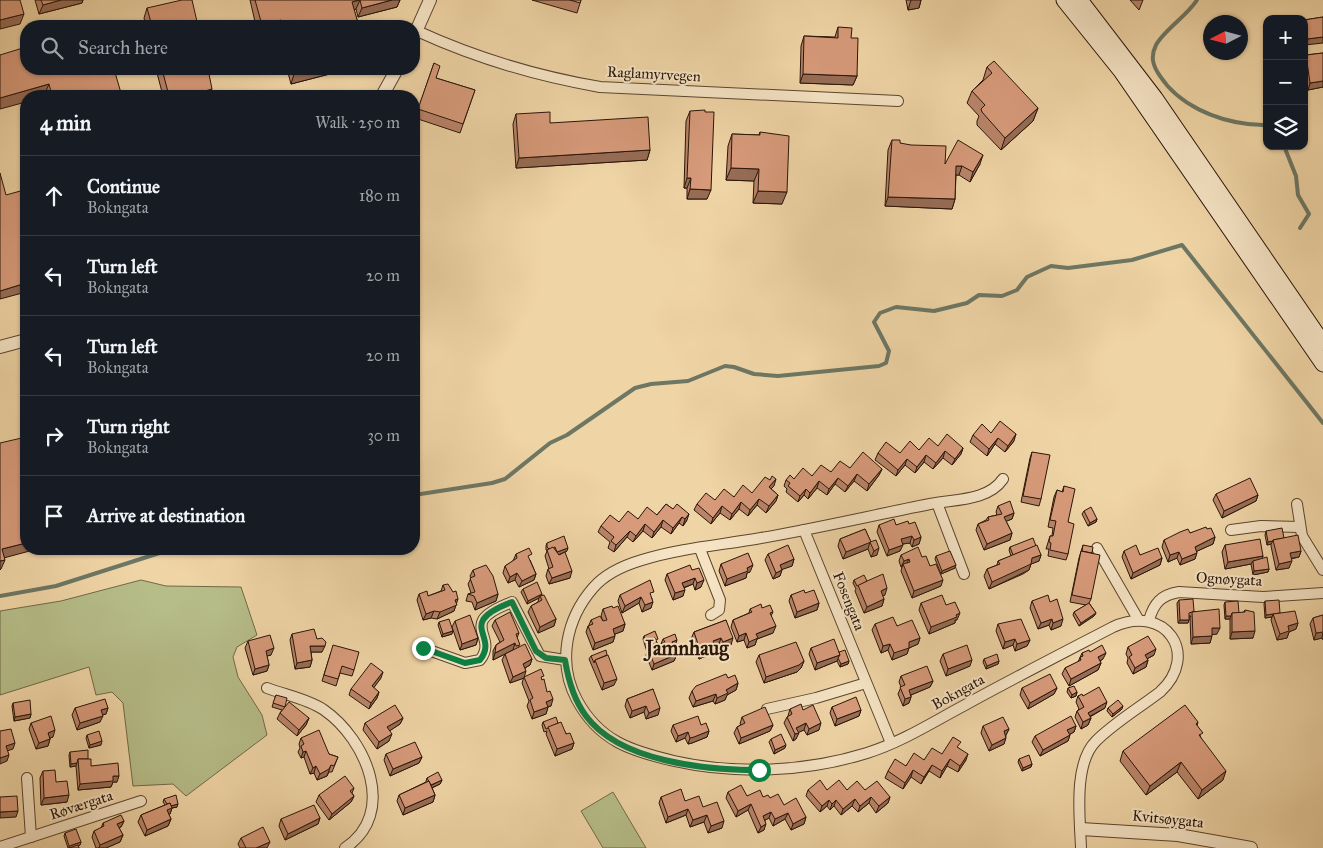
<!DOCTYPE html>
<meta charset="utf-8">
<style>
:root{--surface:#171b24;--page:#242831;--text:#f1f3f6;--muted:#9ea1a6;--line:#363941}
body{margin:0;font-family:"IM FELL Great Primer",serif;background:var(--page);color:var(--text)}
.controls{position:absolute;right:15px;top:15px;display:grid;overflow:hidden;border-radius:10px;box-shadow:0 1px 4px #0004}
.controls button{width:45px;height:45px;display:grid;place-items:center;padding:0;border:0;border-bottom:1px solid var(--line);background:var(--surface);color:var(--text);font:25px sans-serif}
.compass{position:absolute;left:1203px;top:15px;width:45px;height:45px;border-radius:50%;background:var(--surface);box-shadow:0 1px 4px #0004;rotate:264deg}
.stop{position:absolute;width:15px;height:15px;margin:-11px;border:4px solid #0b8043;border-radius:50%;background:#fff}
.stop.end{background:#0b8043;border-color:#fff;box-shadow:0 1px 5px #0008}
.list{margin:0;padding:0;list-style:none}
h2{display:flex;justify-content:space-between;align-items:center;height:65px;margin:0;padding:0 20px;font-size:21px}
h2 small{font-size:16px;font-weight:400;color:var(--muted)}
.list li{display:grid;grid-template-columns:32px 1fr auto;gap:15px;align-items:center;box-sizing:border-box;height:80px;padding:0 20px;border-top:1px solid var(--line)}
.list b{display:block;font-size:19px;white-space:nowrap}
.list p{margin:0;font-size:16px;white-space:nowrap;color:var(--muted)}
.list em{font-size:16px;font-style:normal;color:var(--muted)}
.icon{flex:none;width:28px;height:28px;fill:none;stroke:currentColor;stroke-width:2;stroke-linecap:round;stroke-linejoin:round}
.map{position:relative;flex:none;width:1323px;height:848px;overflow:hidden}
.search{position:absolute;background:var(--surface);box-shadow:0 1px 4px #0004;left:20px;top:20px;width:400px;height:55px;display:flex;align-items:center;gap:12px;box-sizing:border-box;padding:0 18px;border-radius:20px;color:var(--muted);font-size:19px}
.panel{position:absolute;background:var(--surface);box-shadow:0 1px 4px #0004;left:20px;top:90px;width:400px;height:465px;border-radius:20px}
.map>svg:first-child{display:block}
</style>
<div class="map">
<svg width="1323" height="848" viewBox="0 0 1323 848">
<rect width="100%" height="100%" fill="#efd4a5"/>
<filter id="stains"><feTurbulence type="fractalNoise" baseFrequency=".004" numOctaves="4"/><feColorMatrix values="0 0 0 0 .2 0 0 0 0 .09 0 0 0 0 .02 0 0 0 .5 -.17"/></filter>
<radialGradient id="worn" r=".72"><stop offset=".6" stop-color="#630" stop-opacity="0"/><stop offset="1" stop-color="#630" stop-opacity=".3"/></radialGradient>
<g fill="#b6bd88" stroke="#706948">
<polygon points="141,580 166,586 241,587 257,635 237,647 233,657 238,677 262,715 267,735 186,796 173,784 133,786 123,703 112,692 96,695 89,667 0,695 0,611 61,601"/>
<polygon points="613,792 646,848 603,848 581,811"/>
</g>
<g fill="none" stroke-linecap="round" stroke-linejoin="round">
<g stroke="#6d7764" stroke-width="4">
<path d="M1197,0C1187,16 1164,30 1156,45C1150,57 1153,66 1160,76C1179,105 1215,120 1248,124C1254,125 1261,124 1267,126"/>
<polyline points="1284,146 1296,176 1298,195 1309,214 1300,228"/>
<polyline points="414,495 492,483 505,479 550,443 567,435 635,388 651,384 688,381 725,366 734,367 754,374 778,376 879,366 886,363 889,351 874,322 880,313 896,307 934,311 967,303 979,295 1002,296 1017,290 1027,277 1051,266 1068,268 1132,260 1182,245 1323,423"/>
<polyline points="0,596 56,586 172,549"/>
</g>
<defs>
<g id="minor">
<path d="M417,31C476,58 536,76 600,87L898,101"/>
<path d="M1003,479C988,501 955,499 930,504C874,515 818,528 761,538C722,545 680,548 642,560C625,565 605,574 593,588C566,619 557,663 577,700C599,741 631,751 674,761C737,775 806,772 867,753C902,742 933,722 965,705C1014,678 1063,653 1113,627C1165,603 1201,654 1160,692C1139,708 1114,723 1096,741C1073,764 1080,818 1081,848"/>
<polyline points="937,503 964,574"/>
<polyline points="1297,504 1302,536 1323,570"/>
<polyline points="804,530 891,743"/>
<polyline points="1231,530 1261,526 1299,527"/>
<polyline points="1097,548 1138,619"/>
<polyline points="700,549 720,600 719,610 711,615"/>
<path d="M1149,620C1154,603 1161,595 1179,592L1263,597L1323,593"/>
<path d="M423,648L465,663L480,660C500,635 454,624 512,602L540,656L565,660"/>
<path d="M267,688C285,695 308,699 324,710C366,739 398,813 345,848"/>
<polyline points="767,709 816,698 866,683"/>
<polyline points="27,778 31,837"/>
<polyline points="0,847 141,801"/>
</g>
<g id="tertiary">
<polyline points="414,36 430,0"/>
<polyline points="382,96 397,69"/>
<polyline points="0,347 26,340"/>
<polyline points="1081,829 1178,835 1251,848"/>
</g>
<g id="secondary">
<polyline points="1064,0 1121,71 1323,364"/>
<polyline points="1080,0 1155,98 1323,343"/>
</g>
</defs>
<use href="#minor" stroke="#5a452f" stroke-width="12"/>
<use href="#tertiary" stroke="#5a452f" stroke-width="14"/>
<use href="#secondary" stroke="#291508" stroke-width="17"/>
<use href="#minor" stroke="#f5e3c4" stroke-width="10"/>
<use href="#tertiary" stroke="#f5e3c4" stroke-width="12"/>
<use href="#secondary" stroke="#f5e3c4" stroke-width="15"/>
</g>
<g fill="#b98469" stroke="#291508">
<polygon points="35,0 83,0 82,3 39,14"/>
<polygon points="250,0 400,0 397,7 358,17 356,9 354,10 358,23 363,26 256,26"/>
<polygon points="532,0 581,0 577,13"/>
<polygon points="906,0 921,0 919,8 908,10"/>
<polygon points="1130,0 1143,0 1139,10"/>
<polygon points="147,8 198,26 146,26 144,18"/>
<polygon points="1323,17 1305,45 1304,20"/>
<polygon points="838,27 851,38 857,76 853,85 800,83 801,46 804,36 835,37"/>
<polygon points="1323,53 1323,87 1308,90 1304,65 1304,61 1306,55"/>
<polygon points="0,55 120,96 26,96"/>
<polygon points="434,63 436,78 475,90 460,133 415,118"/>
<polygon points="987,67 1038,108 1033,121 1001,150 977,125 977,121 979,116 967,103 972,91 983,80"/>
<polygon points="156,69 208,69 209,96 163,96"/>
<polygon points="287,69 349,69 291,84"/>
<polygon points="690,111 707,199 687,199 687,188 684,188 686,121"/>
<polygon points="516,114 550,123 650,150 647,160 516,168 513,124"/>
<polygon points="760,132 782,204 753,203 754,181 726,180 728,146 732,134 759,135"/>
<polygon points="892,140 900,143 945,164 980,164 970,182 959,175 956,175 955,199 952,209 885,206 888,150"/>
<polygon points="991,433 1014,441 1005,452 995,444 987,456 970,442 973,435"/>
<polygon points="938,446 963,448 961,454 952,465 943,458 933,469 924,462 915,473 905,465 896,476 875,460 878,453 900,453"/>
<polygon points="1032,452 1041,499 1039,506 1021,502 1030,458"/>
<polygon points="850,468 882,469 879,475 867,491 854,481 845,492 835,484 827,495 817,488 808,499 804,495 798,502 786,492 787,489 784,486 786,480 794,479"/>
<polygon points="774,486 771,489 778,495 776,501 766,513 757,505 748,516 739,509 730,520 720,513 711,524 694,510 697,504 752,493"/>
<polygon points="1064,486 1068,522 1068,554 1066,560 1048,556 1049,549 1046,549 1050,536 1052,536 1053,528 1048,527 1054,497 1057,490 1062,492"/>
<polygon points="1216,494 1258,495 1256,501 1222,518 1213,500"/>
<polygon points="666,504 687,520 683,526 679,523 671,534 661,527 652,538 643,531 633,542 627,537 614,552 608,548 610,542 598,532 601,526 657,515"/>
<polygon points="998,506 1014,513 1012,519 1006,521 1012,533 1010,540 984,550 976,530 978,524 986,520 988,517 997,515 996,512"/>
<polygon points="1084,511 1097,519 1096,522 1088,526 1082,514"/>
<polygon points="909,524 921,537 919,544 912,547 910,543 903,544 900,551 887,556 877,532 879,525 896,525"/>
<polygon points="865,529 877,555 871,557 868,549 843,559 838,546 840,539"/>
<polygon points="1207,529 1215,537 1213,544 1197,551 1195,559 1180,565 1177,558 1168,562 1162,547 1164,540 1190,533"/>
<polygon points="1266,531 1284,538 1301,551 1299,557 1291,559 1289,568 1276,570 1271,546 1271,544 1267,545 1265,535"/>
<polygon points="547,543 567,551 559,554 570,578 549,584 546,576 548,569 549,569 545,556 547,551 546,550 546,546"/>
<polygon points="1083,545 1092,553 1091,599 1089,603 1096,613 1094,616 1079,626 1073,615 1074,612 1086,605 1070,602 1079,558"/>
<polygon points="1225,545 1263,556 1262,559 1269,569 1268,572 1253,575 1251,564 1225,569 1222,552"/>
<polygon points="1036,546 1041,555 1039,561 1031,564 1029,570 1023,574 989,589 984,576 987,569 997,565 998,561 1011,556 1009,550 1010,547"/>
<polygon points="1124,551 1140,555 1162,558 1160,565 1131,579 1122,557"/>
<polygon points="516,554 530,560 536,574 534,580 519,587 515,580 508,583 503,573 505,566 513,561"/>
<polygon points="768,554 794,559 792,566 782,569 780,576 773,579 765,560"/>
<polygon points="901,555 922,557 930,566 941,586 912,598 901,571 902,567 901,567 899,561"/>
<polygon points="936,556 955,568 941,574 935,559"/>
<polygon points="721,564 750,572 747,573 746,578 725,586 719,571"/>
<polygon points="473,570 498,594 496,601 475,610 472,602 466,601 468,594 471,593 468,584 471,578 470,576"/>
<polygon points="692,570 701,587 695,590 693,584 684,588 683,596 673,600 665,580 667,574"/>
<polygon points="854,580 867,581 885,595 882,596 884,599 882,606 864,613 855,591 856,589 853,583"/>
<polygon points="443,585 456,604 454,611 437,619 431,618 423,620 417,600 419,594 428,596 441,591"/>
<polygon points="523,589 542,596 556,619 554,626 538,633 528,612 531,606 538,602 539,598 527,604 521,592"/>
<polygon points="805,593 819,603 817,610 795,618 789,601 791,595"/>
<polygon points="620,595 652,598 651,608 642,612 639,603 622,613 618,601"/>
<polygon points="1179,600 1194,611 1217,634 1212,634 1210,643 1191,644 1190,618 1191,616 1189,616 1189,620 1188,623 1178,623 1177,603"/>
<polygon points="1032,601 1050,602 1061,626 1051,630 1049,625 1038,629 1030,608"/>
<polygon points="1265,601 1280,613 1298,623 1296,629 1289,632 1287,638 1277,640 1271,620 1272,617 1265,618 1264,604"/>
<polygon points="1225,602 1239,613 1244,612 1245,610 1253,638 1230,639 1230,619 1225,619 1224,605"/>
<polygon points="921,603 946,605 957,620 955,620 955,623 929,634 919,610"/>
<polygon points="613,608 625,624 623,631 615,634 613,642 593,650 586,632 588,626 589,625 591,620 603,621 601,616 603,609"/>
<polygon points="762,608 773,612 771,616 773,633 757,639 755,645 747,648 744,640 737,642 731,627 733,620 749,613 750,609"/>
<polygon points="1323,615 1323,640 1322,638 1314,640 1310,624 1313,618"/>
<polygon points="495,620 519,633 517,638 519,647 532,659 530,665 525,668 524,678 510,683 502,660 505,654 513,650 493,660 493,651 496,645 500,642 492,626"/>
<polygon points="726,620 731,645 720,648 719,644 715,646 713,653 699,659 691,639 694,632"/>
<polygon points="455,621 478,638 476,645 460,650 452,627"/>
<polygon points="439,622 452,634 442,637 438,625"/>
<polygon points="875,624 897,626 920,638 918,644 909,648 907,654 892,660 888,650 881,653 872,630"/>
<polygon points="998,624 1030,640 1027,646 1015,651 1013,645 1003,649 996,631"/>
<polygon points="292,634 317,639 322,652 311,652 312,660 310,667 295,669 290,640"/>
<polygon points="644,636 657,642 658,645 661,644 663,639 675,646 674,647 677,654 674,661 652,670 646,655 647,652 643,639"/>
<polygon points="248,641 271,655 267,656 269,665 267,671 253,675 245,648"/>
<polygon points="1128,647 1154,655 1147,659 1148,660 1146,667 1133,674 1127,663 1128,658 1126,654"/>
<polygon points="811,648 839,652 849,661 848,664 840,667 837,661 815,670 809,654"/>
<polygon points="331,652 354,670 352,676 340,673 336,686 322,681"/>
<polygon points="1090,652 1103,659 1100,661 1101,663 1098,670 1069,686 1062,674 1065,668 1078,662 1082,653"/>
<polygon points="943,654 970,666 946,676 940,661"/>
<polygon points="607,655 614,685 602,690 589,659 591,656"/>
<polygon points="759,655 804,661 801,668 797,672 764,683 756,662"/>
<polygon points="984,659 999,661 998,664 986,669 983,662"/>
<polygon points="901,676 933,681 930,687 911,695 911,697 909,703 903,706 898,694 901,687 899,682"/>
<polygon points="524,677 543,680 551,706 548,707 546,714 532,719 527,706 529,701 522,683"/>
<polygon points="381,678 373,688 379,692 377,698 369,709 349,695 351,689"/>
<polygon points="728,678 738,683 736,690 727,695 725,700 715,704 713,701 693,707 689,698 692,691"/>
<polygon points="1022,688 1057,688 1054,694 1028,709 1020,695"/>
<polygon points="1068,688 1077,692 1076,696 1071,698 1067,692"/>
<polygon points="653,689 658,715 646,719 644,712 630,718 625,706 627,699"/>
<polygon points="276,695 285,706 309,718 306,725 297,736 277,719 280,713 282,710 272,707"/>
<polygon points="1078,696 1083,696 1105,708 1090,717 1091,718 1088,725 1081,729 1075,717 1077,711 1079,709 1076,702"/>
<polygon points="13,703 31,714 30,718 14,721 12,706"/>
<polygon points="832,707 861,710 859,716 835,726 830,713"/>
<polygon points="75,708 108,708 106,714 102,715 100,722 77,730 72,715"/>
<polygon points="1108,708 1122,709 1112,717 1107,711"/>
<polygon points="790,709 803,710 819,730 807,735 804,730 798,732 796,739 793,741 784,723 787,717 788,716"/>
<polygon points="742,717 773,725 770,731 739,744 734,733 737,727 741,725 740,724"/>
<polygon points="403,718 400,724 389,731 389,741 377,749 363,730 365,723"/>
<polygon points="543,722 558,723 574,743 572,749 555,756 546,734 547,731 544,732 542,725"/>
<polygon points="1198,722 1197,726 1201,738 1223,780 1198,799 1177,772 1146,795 1120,761 1123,751"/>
<polygon points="31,723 53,737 50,738 50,739 48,746 36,749 29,729"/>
<polygon points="673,725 701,725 709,731 707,737 692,743 688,744 685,738 676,742 671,731"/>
<polygon points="983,726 1009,729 1006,735 1006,736 1004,744 989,751 981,733"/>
<polygon points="1076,726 1074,732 1070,734 1068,741 1040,756 1032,742 1035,736"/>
<polygon points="87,735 101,745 89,748 86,738"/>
<polygon points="301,738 329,754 338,757 332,772 329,772 327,776 317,780 314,773 310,774 304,757 301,758 298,752 300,748 299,744"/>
<polygon points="771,739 785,748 774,754 769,742"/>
<polygon points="959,748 966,760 958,772 947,766 940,778 929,771 921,784 911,777 903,789 885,778 888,771 942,754"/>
<polygon points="70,752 88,759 91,766 117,782 113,782 111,787 78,790 76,766 70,767 69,755"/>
<polygon points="386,754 422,757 419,763 390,776 384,760"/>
<polygon points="1019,759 1032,764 1031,767 1022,771 1018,762"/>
<polygon points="43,771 56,782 67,802 41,805 40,778"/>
<polygon points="427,778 442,780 440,784 432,788 435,795 433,802 403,815 397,801 399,795 426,782 426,781"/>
<polygon points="354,788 352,793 354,796 351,802 329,820 316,802 319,795"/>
<polygon points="808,790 865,790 890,797 888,803 876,813 869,803 858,812 852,806 841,815 834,806 830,810 827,806 820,812 806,796"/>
<polygon points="728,792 747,796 770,798 806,817 804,824 791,830 785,819 773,826 769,818 765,820 764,830 758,833 748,810 736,817 726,798"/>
<polygon points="661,797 685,801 703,807 722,828 708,833 704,822 690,827 686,815 666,823 659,803"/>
<polygon points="164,799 177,807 172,808 170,814 169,815 171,819 168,826 145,836 138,822 141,815 165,805 163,802"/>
<polygon points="320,818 318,824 285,840 279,826 281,819"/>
<polygon points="124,821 121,827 119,828 123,835 120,842 106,848 96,848 92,837 94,831 101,828 103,823"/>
<polygon points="65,833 81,842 80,845 78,846 79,848 68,848 64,836"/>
<polygon points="241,838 267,848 240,848 238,844"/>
</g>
<g fill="#966c55" stroke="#291508">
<polygon points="61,0 83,0 82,3 39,14 43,5"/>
<polygon points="360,0 356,9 349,11 352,2"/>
<polygon points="392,0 400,0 397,7 358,17 362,8"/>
<polygon points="911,0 921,0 919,8 908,10"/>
<polygon points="24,14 20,24 0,29 0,20"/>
<polygon points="281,20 278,26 261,26 262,25"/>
<polygon points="1323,37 1323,43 1305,45 1307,39"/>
<polygon points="315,69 349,69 291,84 294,74"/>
<polygon points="803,74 857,76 853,85 800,83"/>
<polygon points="1323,81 1323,87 1308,90 1310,83"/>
<polygon points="49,84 44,96 26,96 26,102 0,109 0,98"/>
<polygon points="212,89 209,96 203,96 205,91"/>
<polygon points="121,93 120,96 111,96"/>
<polygon points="1038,108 1033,121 1001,150 1005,138"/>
<polygon points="650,150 647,160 516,168 519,158"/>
<polygon points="983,155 980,164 970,182 973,172"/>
<polygon points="956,166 962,166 959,175 953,175"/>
<polygon points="731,168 759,169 754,181 726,180"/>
<polygon points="687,178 691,178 687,188 684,188"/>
<polygon points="690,189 711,190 707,199 687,199"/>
<polygon points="758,191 787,192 782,204 753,203"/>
<polygon points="888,197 955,199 952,209 885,206"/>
<polygon points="26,283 26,292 0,299 0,291"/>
<polygon points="1016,434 1014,441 1005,452 1008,446"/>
<polygon points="998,438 995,444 987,456 989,449"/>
<polygon points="963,448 961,454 952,465 955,459"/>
<polygon points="945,451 943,458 933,469 936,463"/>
<polygon points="926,455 924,462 915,473 917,467"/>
<polygon points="907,459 905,465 896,476 898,470"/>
<polygon points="882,469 879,475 867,491 869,484"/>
<polygon points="857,474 854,481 845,492 848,486"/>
<polygon points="838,478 835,484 827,495 829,489"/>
<polygon points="776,479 774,486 766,494 769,487"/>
<polygon points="819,481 817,488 808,499 810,493"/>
<polygon points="806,489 804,495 798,502 800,496"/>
<polygon points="778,495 776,501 766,513 769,506"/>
<polygon points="1258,495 1256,501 1222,518 1224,511"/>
<polygon points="759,499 757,505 748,516 750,510"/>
<polygon points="741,502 739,509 730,520 732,514"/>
<polygon points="722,506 720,513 711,524 713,518"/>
<polygon points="1014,513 1012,519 1002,523 1004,517"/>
<polygon points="689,514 687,520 683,526 685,519"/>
<polygon points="682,517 679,523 671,534 673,528"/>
<polygon points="1097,519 1096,522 1088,526 1090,523"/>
<polygon points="663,520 661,527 652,538 654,532"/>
<polygon points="645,524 643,531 633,542 636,536"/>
<polygon points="630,531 627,537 614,552 616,545"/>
<polygon points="1012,533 1010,540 984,550 987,544"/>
<polygon points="912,536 910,543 902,544 901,539"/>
<polygon points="921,537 919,544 912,547 914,540"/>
<polygon points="1215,537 1213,544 1193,553 1195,547"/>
<polygon points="1273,541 1271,544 1267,545 1268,542"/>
<polygon points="870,542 868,549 843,559 846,552"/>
<polygon points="26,543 26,549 37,549 0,559 2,549"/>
<polygon points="903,545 900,551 887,556 889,550"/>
<polygon points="568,548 567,551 556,556 557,552"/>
<polygon points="879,548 877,555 871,557 874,551"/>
<polygon points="1301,551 1299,557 1288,559 1290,553"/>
<polygon points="1179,552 1177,558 1168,562 1170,555"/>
<polygon points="1197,553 1195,559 1180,565 1182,559"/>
<polygon points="1041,555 1039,561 1031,564 1029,570 989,589 992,582 1032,558"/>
<polygon points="1263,556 1261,562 1253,561 1251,564 1225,569 1228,562"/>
<polygon points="1162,558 1160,565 1131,579 1133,573"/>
<polygon points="794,559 792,566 778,571 780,565"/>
<polygon points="909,559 906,565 903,564 902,567 901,567 904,561"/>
<polygon points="5,560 1,569 0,570 0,561"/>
<polygon points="1292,561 1289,568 1276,570 1279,564"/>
<polygon points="753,565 750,572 747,573 746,578 725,586 727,579 747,568"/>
<polygon points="956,565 955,568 941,574 942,571"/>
<polygon points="1269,569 1268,572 1253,575 1254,571"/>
<polygon points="782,570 780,576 773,579 776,573"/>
<polygon points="572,571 570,578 549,584 552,578"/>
<polygon points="517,573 515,580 508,583 510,577"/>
<polygon points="536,574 534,580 519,587 522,581"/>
<polygon points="695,578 693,584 680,589 682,583"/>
<polygon points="704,580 701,587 695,590 697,583"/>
<polygon points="943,580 941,586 912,598 914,591"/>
<polygon points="887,588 885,595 878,598 881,591"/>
<polygon points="685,590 683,596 673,600 675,593"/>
<polygon points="498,594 496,601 475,610 477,603"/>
<polygon points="542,594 541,597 540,596 539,598 527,604 528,601"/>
<polygon points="641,597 639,603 622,613 625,606"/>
<polygon points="458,599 454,611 437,619 440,612 455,600"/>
<polygon points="884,599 882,606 864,613 867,607"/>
<polygon points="653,602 651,608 642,612 645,605"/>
<polygon points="819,603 817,610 795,618 797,612"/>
<polygon points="434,611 431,618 423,620 426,614"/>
<polygon points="960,613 957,620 955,620 955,623 929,634 931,627"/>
<polygon points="1096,613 1094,616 1079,626 1081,623"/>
<polygon points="1273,614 1272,617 1265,618 1266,615"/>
<polygon points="1226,616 1231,616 1230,619 1225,619"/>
<polygon points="556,619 554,626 538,633 540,627"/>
<polygon points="1052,619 1049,625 1038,629 1041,623"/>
<polygon points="1063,619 1061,626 1051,630 1053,623"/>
<polygon points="1180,620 1189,620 1188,623 1178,623"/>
<polygon points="1298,623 1296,629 1289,632 1287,638 1277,640 1280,634 1288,626"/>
<polygon points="625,624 623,631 610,636 613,629"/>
<polygon points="776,626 773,633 757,639 755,645 747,648 749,642 756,634"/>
<polygon points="1212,628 1220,628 1217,634 1209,635"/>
<polygon points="453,631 452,634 442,637 443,634"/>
<polygon points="1255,631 1253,638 1230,639 1232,632"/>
<polygon points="1323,632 1322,638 1314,640 1316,633"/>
<polygon points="746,633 744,640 737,642 739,636"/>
<polygon points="615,636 613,642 593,650 595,643"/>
<polygon points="1212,636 1210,643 1191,644 1193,637"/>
<polygon points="478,638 476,645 460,650 462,644"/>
<polygon points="721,638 719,644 711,647 713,641"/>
<polygon points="733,638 731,645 720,648 723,642"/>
<polygon points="920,638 918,644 909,648 907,654 892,660 894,653 909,642"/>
<polygon points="1015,639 1013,645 1003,649 1005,642"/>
<polygon points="677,640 675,646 669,648 672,642"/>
<polygon points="1030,640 1027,646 1015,651 1017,644"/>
<polygon points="515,643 513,650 493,660 495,653"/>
<polygon points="890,644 888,650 881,653 883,646"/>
<polygon points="310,646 325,646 322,652 307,652"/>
<polygon points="716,647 713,653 699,659 701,653"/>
<polygon points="274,648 271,655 263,657 266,651"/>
<polygon points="1156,649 1154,655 1143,661 1145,655"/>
<polygon points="1106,653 1103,659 1095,664 1098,657"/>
<polygon points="677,654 674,661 652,670 654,664"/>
<polygon points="840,655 837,661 815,670 817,663"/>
<polygon points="532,659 530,665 520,671 523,664"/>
<polygon points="312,660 310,667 295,669 297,663"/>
<polygon points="972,660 970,666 946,676 948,669"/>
<polygon points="1148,660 1146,667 1133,674 1135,668"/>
<polygon points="804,661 801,668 797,672 764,683 766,677"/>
<polygon points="849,661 848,664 840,667 841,664"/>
<polygon points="999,661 998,664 986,669 987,666"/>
<polygon points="1101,663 1098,670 1069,686 1071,679"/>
<polygon points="269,665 267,671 253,675 255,669"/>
<polygon points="526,671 524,678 510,683 513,677"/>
<polygon points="383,672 381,678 370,693 372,686"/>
<polygon points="617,679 614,685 602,690 604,683"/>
<polygon points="933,681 930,687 906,697 909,690"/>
<polygon points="738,683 736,690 727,695 725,700 715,704 717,698 726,690"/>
<polygon points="1057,688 1054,694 1028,709 1030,703"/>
<polygon points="379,692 377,698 369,709 371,703"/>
<polygon points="1077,692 1076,696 1071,698 1072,695"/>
<polygon points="716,694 713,701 693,707 696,701"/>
<polygon points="911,697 909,703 903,706 905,699"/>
<polygon points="553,699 551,706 544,708 546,702"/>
<polygon points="1107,702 1105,708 1085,719 1088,713"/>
<polygon points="646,706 644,712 630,718 632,711"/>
<polygon points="1123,706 1122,709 1112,717 1113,714"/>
<polygon points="548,707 546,714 532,719 534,712"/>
<polygon points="108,708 106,714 98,716 101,710"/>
<polygon points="660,708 658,715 646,719 649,713"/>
<polygon points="861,710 859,716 835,726 837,719"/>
<polygon points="31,714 30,718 14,721 15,717"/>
<polygon points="103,716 100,722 77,730 80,723"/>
<polygon points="309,718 306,725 297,736 299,730"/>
<polygon points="403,718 400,724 385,734 387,727"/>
<polygon points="1091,718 1088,725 1081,729 1083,722"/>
<polygon points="806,723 804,730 795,734 796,728"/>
<polygon points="821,723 819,730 807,735 809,729"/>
<polygon points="773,725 770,731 739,744 741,738"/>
<polygon points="1076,726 1074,732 1065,737 1067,730"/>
<polygon points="1009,729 1006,735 1001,738 1004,731"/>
<polygon points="55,730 53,737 46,739 48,733"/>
<polygon points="709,731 707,737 692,743 688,744 690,738"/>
<polygon points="688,732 685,738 676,742 678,736"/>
<polygon points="799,733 796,739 793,741 795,734"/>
<polygon points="392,734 389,741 377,749 379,742"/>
<polygon points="1070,735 1068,741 1040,756 1043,750"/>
<polygon points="1006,738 1004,744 989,751 992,745"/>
<polygon points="50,739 48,746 36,749 39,743"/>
<polygon points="102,741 101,745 89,748 90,745"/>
<polygon points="15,743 13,749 4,752 6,746"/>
<polygon points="574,743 572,749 555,756 557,749"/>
<polygon points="786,745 785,748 774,754 775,750"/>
<polygon points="306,751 304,757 301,758 303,752"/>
<polygon points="968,754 966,760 958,772 960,766"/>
<polygon points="9,755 7,761 0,764 0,758"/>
<polygon points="422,757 419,763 390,776 393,769"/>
<polygon points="950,759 947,766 940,778 942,771"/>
<polygon points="1181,762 1177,772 1146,795 1150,786"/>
<polygon points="77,763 76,766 70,767 71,764"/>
<polygon points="1032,764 1031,767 1022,771 1023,768"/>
<polygon points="331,765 327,776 317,780 320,774"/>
<polygon points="932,765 929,771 921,784 924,777"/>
<polygon points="316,766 314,773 310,774 313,768"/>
<polygon points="913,770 911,777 903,789 905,783"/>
<polygon points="1226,771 1223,780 1198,799 1202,790"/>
<polygon points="113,776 119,776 117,782 113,782 111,787 78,790 80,784"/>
<polygon points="442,780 440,784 429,789 430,786"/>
<polygon points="69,795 67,802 41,805 44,798"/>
<polygon points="435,795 433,802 403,815 405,808"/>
<polygon points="354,796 351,802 329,820 332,814"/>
<polygon points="871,797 869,803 858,812 860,806"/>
<polygon points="890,797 888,803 876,813 879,806"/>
<polygon points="855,799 852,806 841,815 843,809"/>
<polygon points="829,800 827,806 820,812 822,806"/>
<polygon points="836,800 834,806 830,810 832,804"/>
<polygon points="178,804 177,807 172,808 170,814 164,817 169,806"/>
<polygon points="751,804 748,810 736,817 738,811"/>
<polygon points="688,809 686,815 666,823 668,817"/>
<polygon points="18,811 16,817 0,818 0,812"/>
<polygon points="771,812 769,818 760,823 763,816"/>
<polygon points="788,813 785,819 773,826 775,819"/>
<polygon points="707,815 704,822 690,827 693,820"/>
<polygon points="806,817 804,824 791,830 793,824"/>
<polygon points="320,818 318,824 285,840 288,834"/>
<polygon points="171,819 168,826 145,836 147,830"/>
<polygon points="124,821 121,827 115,830 117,824"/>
<polygon points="724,821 722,828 708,833 711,826"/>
<polygon points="766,824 764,830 758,833 761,827"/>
<polygon points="123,835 120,842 106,848 99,848 100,845"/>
<polygon points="81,842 80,845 72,848 69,848 69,846"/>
<polygon points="270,842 267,848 256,848"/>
</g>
<g fill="#d79a7a" stroke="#291508">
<polygon points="0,0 20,0 24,14 0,20"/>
<polygon points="41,0 61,0 43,5"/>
<polygon points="182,0 192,0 198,26 152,26 147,8"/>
<polygon points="255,0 359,0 352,2 358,23 362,22 363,26 282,26 281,20 262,25"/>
<polygon points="360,0 392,0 362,8"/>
<polygon points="570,0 581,0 580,3"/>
<polygon points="1323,17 1323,37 1307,39 1304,20"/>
<polygon points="98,22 99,26 91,26 91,24"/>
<polygon points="838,27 852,28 851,38 858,38 857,76 803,74 804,36 838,38"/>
<polygon points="26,47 26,69 114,69 121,93 111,96 52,96 49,84 0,98 0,55"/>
<polygon points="1323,53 1323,81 1310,83 1306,55"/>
<polygon points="994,61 1038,108 1005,138 982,112 981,109 985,105 972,91 992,73 987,67"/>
<polygon points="434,63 440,66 436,78 475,90 463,124 418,109"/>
<polygon points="162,69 208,69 212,89 205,91 206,96 169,96"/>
<polygon points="293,69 315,69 294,74"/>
<polygon points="705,110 705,112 714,112 711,190 690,189 691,178 687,178 690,111"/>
<polygon points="550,112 550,123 648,117 650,150 519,158 516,114"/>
<polygon points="760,132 789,136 787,192 758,191 759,169 731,168 732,134 760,135"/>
<polygon points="892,140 900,140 900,143 911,145 946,146 945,164 958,140 983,155 973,172 962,166 956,166 955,199 888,197"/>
<polygon points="0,173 6,195 24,190 26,199 26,283 0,291"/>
<polygon points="1000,421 1016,434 1008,446 998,438 989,449 973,435 982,424 991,433"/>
<polygon points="947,434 963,448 955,459 945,451 936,463 926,455 917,467 907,459 898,470 878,453 886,442 900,453 910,441 919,450 929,438 938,446"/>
<polygon points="26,437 26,543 2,549 5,560 0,561 0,443"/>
<polygon points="863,452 882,469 869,484 857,474 848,486 838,478 829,489 819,481 810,493 806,489 800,496 788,486 790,483 786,480 790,475 794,479 803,468 812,476 821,465 831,472 840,461 850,468"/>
<polygon points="1032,452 1050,455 1041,499 1023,496"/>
<polygon points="772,476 776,479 769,487 778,495 769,506 759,499 750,510 741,502 732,514 722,506 713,518 697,504 706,493 715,500 724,489 734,497 743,485 752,493 765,477 770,480"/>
<polygon points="1250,478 1258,495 1224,511 1216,494"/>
<polygon points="1064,486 1075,489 1068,522 1074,524 1068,554 1050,550 1051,543 1049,542 1050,536 1053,536 1056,521 1050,520 1057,490 1063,492"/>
<polygon points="1010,501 1014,513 1004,517 1012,533 987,544 978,524 989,520 988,517 1002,514 998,506"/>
<polygon points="666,504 673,509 677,504 689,514 685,519 682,517 673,528 663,520 654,532 645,524 636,536 630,531 616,545 611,541 614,537 601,526 610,515 619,522 628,511 638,519 647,507 657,515"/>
<polygon points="1091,507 1097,519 1090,523 1084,511"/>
<polygon points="894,519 896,525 908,521 909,524 915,522 921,537 914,540 912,536 905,538 901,539 903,545 889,550 879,525"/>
<polygon points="1206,527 1207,529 1211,528 1215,537 1195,547 1197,553 1182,559 1179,552 1170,555 1164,540 1180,532 1188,529 1190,533"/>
<polygon points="1282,528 1284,538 1273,540 1273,541 1268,542 1266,531"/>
<polygon points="865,529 871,542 846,552 840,539"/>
<polygon points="1298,535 1301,551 1290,553 1292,561 1279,564 1273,540"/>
<polygon points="564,536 568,548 557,552 555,547 549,549 547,547 547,543"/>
<polygon points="1033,538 1036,546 1013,555 1010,547"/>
<polygon points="1260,539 1263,556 1228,562 1225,545"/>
<polygon points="876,540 879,548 874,551 870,542"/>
<polygon points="788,545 794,559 780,565 782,570 776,573 768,554"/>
<polygon points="1037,545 1041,555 1032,558 1031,564 992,582 987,569 1000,564 998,561"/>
<polygon points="1083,545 1093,547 1092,553 1082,551"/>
<polygon points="1136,545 1140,555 1158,548 1162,558 1133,573 1124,551"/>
<polygon points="553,547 559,555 565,552 572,571 552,578 548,569 553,567 547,550"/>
<polygon points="918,547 922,557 926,556 930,566 936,564 943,580 914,591 903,564 910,562 909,559 904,561 901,555"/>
<polygon points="529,548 532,554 528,556 536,574 522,581 517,573 510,577 505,566 517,558 516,554"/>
<polygon points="950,551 956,565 942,571 936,556"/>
<polygon points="1081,551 1100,555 1091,599 1072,595"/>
<polygon points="748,553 753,565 747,568 748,571 727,579 721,564"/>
<polygon points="1267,557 1269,569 1254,571 1253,561"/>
<polygon points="486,565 493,576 498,594 477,603 474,596 468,594 475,592 470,578 475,576 473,570"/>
<polygon points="690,565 692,570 699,568 704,580 697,583 695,578 682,583 685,590 675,593 667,574"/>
<polygon points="883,574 887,588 881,591 884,599 867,607 858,585"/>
<polygon points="864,575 867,581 857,586 854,580"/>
<polygon points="650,580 654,592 650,593 653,602 645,605 641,597 625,606 620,595"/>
<polygon points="537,582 542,594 528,601 523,589"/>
<polygon points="448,584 453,592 456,591 458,599 455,600 457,605 440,612 434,611 426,614 419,594 427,591 428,596 445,590 443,585"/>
<polygon points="804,590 805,593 814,590 819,603 797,612 791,595"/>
<polygon points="544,595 556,619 540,627 531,606 542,600 540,596"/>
<polygon points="942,595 946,605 955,602 960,613 956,615 957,617 931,627 921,603"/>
<polygon points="1048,595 1050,602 1057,599 1063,619 1053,623 1052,619 1041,623 1032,601"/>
<polygon points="1193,599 1194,611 1192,612 1189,613 1189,620 1180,620 1179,600"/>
<polygon points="1279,600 1280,613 1266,615 1265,601"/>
<polygon points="1238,601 1239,613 1232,613 1231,616 1226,616 1225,602"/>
<polygon points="1089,603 1096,613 1081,623 1074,612"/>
<polygon points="761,604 762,608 770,605 773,612 770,613 776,626 756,634 758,638 749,642 746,633 739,636 733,620 752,612 750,609"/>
<polygon points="612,606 613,608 618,606 625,624 613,629 615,636 595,643 588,626 593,624 591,620 600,616 603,621 607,620 603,609"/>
<polygon points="1219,609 1220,628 1212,628 1212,636 1193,637 1192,612"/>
<polygon points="1245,610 1254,612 1255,631 1232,632 1232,613 1245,612"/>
<polygon points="1295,611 1298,623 1288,626 1289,631 1280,634 1273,614"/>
<polygon points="510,612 519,633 516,634 520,645 516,646 515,643 495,653 496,645 504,640 495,620"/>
<polygon points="470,615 478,638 462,644 455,621"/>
<polygon points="1323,615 1323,632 1316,633 1313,618"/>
<polygon points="893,617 897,626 912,620 920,638 909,642 909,648 894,653 890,644 883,646 875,624"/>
<polygon points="449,619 453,631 443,634 439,622"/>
<polygon points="1021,619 1030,640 1017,644 1015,639 1005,642 998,624"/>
<polygon points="726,620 733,638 723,642 721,638 713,641 716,647 701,653 694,632"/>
<polygon points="314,629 317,639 322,638 326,642 325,646 310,646 312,660 297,663 292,634"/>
<polygon points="655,631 658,639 656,640 655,638 648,641 647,644 644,636"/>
<polygon points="675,634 677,640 672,642 677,654 654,664 648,649 651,648 648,641 655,638 658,645 665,642 663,639"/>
<polygon points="270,635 274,648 266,651 269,665 255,669 248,641"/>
<polygon points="1148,636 1156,649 1145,655 1148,660 1135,668 1129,657 1132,655 1128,647"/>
<polygon points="834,639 840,655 817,663 811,648"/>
<polygon points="796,642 804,661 799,665 766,677 759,655"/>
<polygon points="525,644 532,659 523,664 526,671 513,677 505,654"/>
<polygon points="333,645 359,652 354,670 342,666 338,679 324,675"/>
<polygon points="967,645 972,660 948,669 943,654"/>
<polygon points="1102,645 1106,653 1098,657 1101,663 1071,679 1065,668 1081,660 1080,657 1083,656 1082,653 1089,650 1090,652"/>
<polygon points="606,650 607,655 595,660 594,663 591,656"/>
<polygon points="845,650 849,661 841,664 838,658 840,655 839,652"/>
<polygon points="997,654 999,661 987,666 984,659"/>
<polygon points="608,655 617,679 604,683 595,660"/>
<polygon points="371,663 383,672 372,686 379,692 371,703 351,689"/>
<polygon points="927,666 933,681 909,690 911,697 905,699 900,687 905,685 901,676"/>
<polygon points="541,669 544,676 541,677 542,680 544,679 547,692 550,691 553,699 546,702 548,707 534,712 530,700 533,698 524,677"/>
<polygon points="726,674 728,678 735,675 738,683 726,690 728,693 717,698 716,694 696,701 692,691 696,686"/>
<polygon points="1050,674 1057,688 1030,703 1022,688"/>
<polygon points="1074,686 1077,692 1072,695 1068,688"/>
<polygon points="1099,687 1107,702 1088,713 1091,718 1083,722 1077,711 1084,707 1078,696 1082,694 1083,696"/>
<polygon points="653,689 660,708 649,713 646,706 632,711 627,699"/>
<polygon points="276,695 287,698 285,707 273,703"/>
<polygon points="856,697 861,710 837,719 832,707"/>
<polygon points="105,699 108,708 101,710 103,716 80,723 75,708"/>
<polygon points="30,700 31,714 15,717 13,703"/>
<polygon points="1118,700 1123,706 1113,714 1108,708"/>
<polygon points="289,702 309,718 299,730 280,713"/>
<polygon points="801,704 803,710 813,705 821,723 809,729 806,723 796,728 799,733 795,734 787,717 792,714 790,709"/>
<polygon points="395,705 403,718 387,727 392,734 379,742 365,723"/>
<polygon points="1185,705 1198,722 1196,724 1203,733 1199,735 1226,771 1202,790 1181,762 1150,786 1123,751"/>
<polygon points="765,707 773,725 741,738 737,727 745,723 742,717"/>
<polygon points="51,716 55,730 48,733 50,739 39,743 31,723"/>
<polygon points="698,716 701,725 706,723 709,731 694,737 690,738 688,732 678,736 673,725"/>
<polygon points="1071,716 1076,726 1067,730 1070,735 1043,750 1035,736"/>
<polygon points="556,717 558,723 546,729 543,722"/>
<polygon points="1003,717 1009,729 1004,731 1006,738 992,745 983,726"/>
<polygon points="561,722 566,734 570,733 574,743 557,749 548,727"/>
<polygon points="11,729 15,743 6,746 9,755 0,758 0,731"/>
<polygon points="319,730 329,754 338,757 334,766 331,765 329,769 320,774 316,766 313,768 306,751 303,752 301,746 304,744 301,738"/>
<polygon points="99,731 102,741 90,745 87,735"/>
<polygon points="781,734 786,745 775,750 771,739"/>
<polygon points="953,737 961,742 957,747 968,754 960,766 950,759 942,771 932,765 924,777 913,770 905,783 888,771 895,759 906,766 914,753 924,760 932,748 942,754"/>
<polygon points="415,742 422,757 393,769 386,754"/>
<polygon points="88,750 88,759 78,759 77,763 71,764 70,752"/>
<polygon points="1029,755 1032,764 1023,768 1019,759"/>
<polygon points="78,759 91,759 91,766 118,763 119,776 113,776 113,781 80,784"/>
<polygon points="55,770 56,782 67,781 69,795 44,798 43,771"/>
<polygon points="438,772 442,780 431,785 427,778"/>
<polygon points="345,776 354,788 350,791 354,796 332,814 319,795"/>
<polygon points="820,780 827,790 839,780 847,790 857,781 865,790 877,781 890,797 879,806 871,797 860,806 855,799 843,809 836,800 832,804 829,800 822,806 808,790"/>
<polygon points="429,781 435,795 405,808 399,795"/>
<polygon points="741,785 747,796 760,790 763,797 768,795 770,798 778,794 784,805 796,798 806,817 793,824 788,813 775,819 771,812 763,816 766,824 761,827 751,804 738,811 728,792"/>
<polygon points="681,789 685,801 699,796 703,807 717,802 724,821 711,826 707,815 693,820 688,809 668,817 661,797"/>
<polygon points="176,795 178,804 171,806 170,803 167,804 164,799"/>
<polygon points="17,796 18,811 0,812 0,797"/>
<polygon points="170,803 172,808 167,810 171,819 147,830 141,815"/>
<polygon points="314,805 320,818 288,834 281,819"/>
<polygon points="121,815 124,821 117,824 123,835 100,845 94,831 104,826 103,823"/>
<polygon points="263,827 270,842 256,848 246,848 241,838"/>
<polygon points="76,829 81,842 69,846 65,833"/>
<polygon points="78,845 79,848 69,848"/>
</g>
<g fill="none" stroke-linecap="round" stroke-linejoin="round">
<path stroke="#0b8043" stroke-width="6" d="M423,648L465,663L480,660C500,635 454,624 512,602L536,651L546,658L565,660C568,679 574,700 586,716C620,762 706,770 759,770"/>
</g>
<g text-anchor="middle" stroke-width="4" stroke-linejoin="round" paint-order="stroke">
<g font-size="15" fill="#291508" stroke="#f5e3c4">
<text transform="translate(654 74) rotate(3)" y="5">Raglamyrvegen</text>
<text transform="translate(1229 579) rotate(3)" y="5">Ognøygata</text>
<text transform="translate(849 601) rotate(68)" y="5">Fosengata</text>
<text transform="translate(958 692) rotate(-29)" y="5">Bokngata</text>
<text transform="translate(81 805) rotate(-18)" y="5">Røværgata</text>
<text transform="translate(1168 819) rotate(6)" y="5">Kvitsøygata</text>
</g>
<g font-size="20" font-weight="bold" fill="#291508" stroke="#f5e3c4">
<text x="687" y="655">Jamnhaug</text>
</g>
</g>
<rect width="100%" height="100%" filter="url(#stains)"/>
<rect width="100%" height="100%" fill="url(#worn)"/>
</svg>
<div class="controls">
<button>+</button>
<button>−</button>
<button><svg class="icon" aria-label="layers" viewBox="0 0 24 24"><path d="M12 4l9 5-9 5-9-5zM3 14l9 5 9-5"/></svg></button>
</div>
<svg class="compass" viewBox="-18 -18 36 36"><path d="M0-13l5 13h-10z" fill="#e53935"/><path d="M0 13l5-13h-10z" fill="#9ea1a6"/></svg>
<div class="stop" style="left:759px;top:770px"></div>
<div class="stop end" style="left:423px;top:648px"></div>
<div class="search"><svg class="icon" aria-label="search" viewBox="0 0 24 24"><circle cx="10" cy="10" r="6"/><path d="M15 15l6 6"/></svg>Search here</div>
<section class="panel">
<h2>4 min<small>Walk · 250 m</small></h2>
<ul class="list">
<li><svg class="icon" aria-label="ahead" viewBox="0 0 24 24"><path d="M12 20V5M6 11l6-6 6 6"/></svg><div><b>Continue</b><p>Bokngata</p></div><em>180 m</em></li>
<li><svg class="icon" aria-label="left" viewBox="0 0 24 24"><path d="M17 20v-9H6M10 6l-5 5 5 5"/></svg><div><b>Turn left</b><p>Bokngata</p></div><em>20 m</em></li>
<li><svg class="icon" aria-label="left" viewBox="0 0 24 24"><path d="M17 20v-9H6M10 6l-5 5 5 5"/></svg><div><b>Turn left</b><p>Bokngata</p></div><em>20 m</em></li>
<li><svg class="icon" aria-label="right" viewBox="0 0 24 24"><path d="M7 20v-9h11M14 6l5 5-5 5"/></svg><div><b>Turn right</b><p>Bokngata</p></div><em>30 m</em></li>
<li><svg class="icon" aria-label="arrive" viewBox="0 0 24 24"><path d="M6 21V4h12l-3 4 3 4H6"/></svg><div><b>Arrive at destination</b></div></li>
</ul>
</section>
</div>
